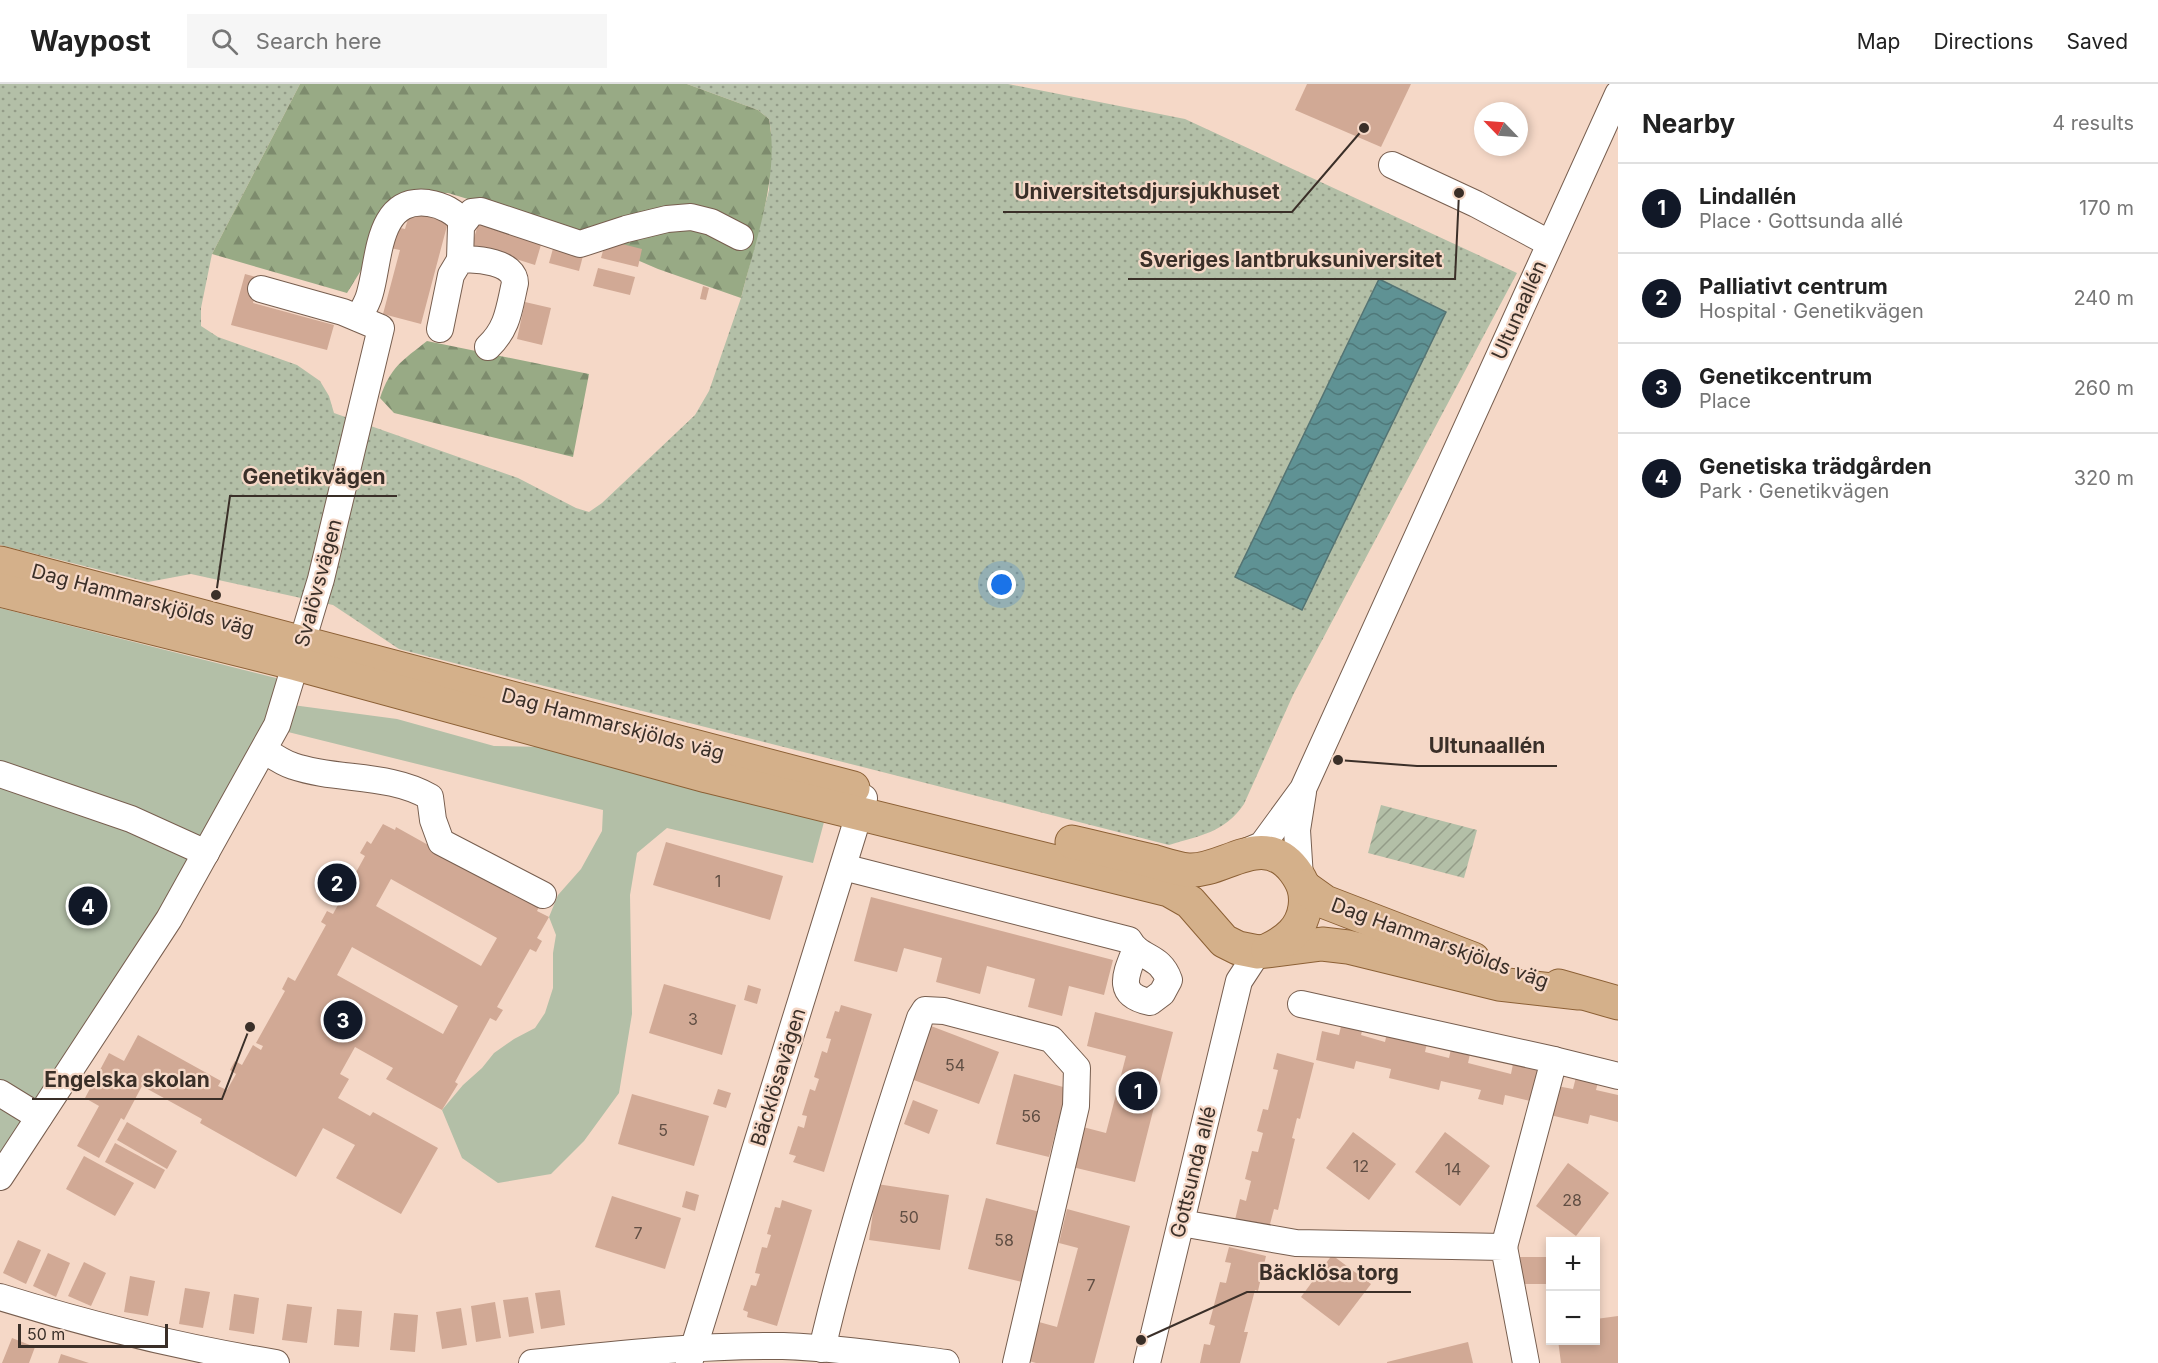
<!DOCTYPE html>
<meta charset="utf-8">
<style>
:root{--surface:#fff;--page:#f6f6f6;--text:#222;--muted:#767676;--line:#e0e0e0;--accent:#111827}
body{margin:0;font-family:Inter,sans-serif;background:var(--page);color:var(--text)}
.controls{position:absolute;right:18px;bottom:18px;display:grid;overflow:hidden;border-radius:0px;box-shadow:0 3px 9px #0003}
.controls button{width:54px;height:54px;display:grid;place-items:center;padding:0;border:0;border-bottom:2px solid var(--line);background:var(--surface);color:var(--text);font:30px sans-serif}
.compass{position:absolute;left:1474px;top:18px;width:54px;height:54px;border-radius:50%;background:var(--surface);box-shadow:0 3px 9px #0003;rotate:295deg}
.scale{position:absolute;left:18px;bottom:15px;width:150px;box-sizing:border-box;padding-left:6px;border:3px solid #3a2f28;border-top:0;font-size:16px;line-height:21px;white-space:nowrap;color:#3a2f28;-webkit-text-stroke:4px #f5d8c7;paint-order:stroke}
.you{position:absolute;left:1002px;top:501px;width:21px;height:21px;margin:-15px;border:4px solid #fff;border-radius:50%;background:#1a73e8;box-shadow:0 0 0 9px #1a73e833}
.badge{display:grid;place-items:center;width:39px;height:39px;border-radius:50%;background:var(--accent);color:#fff;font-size:20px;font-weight:700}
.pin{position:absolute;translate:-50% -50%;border:3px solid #fff;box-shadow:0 2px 6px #0006}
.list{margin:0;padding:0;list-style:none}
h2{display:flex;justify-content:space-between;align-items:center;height:78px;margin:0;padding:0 24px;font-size:26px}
h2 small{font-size:20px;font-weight:400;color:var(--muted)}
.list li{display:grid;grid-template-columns:39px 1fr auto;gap:18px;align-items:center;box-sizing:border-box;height:90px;padding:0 24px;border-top:2px solid var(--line)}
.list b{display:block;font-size:22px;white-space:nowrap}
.list p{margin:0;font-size:20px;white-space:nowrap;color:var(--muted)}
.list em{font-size:20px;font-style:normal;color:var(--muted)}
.icon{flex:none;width:33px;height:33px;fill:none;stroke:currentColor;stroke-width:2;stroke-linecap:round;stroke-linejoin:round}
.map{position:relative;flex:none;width:1618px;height:1279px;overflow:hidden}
header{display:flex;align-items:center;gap:36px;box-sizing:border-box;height:84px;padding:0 30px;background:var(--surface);border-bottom:2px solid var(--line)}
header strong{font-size:28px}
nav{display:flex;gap:33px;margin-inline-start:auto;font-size:21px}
.search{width:420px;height:54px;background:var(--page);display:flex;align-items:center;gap:15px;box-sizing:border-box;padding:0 21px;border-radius:0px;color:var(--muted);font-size:22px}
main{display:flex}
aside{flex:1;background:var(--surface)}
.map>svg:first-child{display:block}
</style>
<header>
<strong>Waypost</strong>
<div class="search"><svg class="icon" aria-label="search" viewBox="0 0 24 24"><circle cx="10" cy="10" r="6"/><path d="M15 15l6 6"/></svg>Search here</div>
<nav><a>Map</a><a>Directions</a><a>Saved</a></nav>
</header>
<main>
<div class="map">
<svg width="1618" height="1279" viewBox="0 0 1618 1279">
<defs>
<pattern id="grass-dots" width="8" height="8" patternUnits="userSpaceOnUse" patternTransform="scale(1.5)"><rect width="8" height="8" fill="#b3bfa7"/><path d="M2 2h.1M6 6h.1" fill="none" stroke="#939c88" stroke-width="1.8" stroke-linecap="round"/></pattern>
<pattern id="forest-firs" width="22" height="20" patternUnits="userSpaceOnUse" patternTransform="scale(1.5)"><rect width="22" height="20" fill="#98aa85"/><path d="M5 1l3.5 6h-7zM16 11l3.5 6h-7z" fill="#7d8b6d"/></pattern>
<pattern id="garden-furrows" width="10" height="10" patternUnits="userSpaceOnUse" patternTransform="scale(1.5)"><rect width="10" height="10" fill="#b3bfa7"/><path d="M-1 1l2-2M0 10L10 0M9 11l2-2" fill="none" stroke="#939c88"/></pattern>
<pattern id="water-waves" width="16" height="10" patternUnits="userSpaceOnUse" patternTransform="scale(1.5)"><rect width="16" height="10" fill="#5f9294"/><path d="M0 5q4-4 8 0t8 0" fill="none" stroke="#4f7879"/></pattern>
</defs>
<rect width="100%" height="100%" fill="#f5d8c7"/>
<path fill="url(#grass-dots)" d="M0,0H300L212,170L201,224V242L218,253L297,281L320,297L329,312L334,329L518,394L576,424L589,428L602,419L695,331L709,307L741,214L769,106L771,47L769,35L758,26L687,0H1008L1185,35L1517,189L1293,611L1244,720C1224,749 1201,751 1169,761L399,565L333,521L191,490L148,498L0,461Z"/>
<g fill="url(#forest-firs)">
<path d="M300,0H687L758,26L769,35C780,92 755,158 741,214L658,185L563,144L448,109L414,108L373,167L347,209L212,170Z"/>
<path d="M427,257L589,290L573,373L394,329L380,314C391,282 402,277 427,257Z"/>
</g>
<polygon fill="#b3bfa7" points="0,524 276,594 285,620 397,635 494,662 543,663 824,738 813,779 667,744 637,769 630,811 632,930 619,1009 584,1057 551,1090 498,1099 462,1074 442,1026 463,1001 482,984 494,969 514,955 535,944 545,929 553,904 553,869 556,851 549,833 558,811 581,785 602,747 603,726 288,648 277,641 0,1093"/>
<polygon fill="url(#garden-furrows)" points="1381,721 1477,746 1464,794 1368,769"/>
<polygon fill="url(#water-waves)" stroke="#547474" stroke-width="1.5" points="1379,195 1446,228 1302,526 1235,493"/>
<g fill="#d1a995" fill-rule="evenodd">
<polygon points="1307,0 1411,0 1381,63 1295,26"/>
<polygon points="410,128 448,138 421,240 383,230 400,166 385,163 391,142 405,145"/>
<polygon points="480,134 543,154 535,181 472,161"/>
<polygon points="606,156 642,165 638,183 601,174"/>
<polygon points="554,161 584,168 579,187 549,179"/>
<polygon points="598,184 635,193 630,211 593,202"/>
<polygon points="245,190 260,194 253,219 334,241 327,266 231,241"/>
<polygon points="703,202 709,204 706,216 700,215"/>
<polygon points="525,218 551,224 542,261 517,255"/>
<path d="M383,740L395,746L396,743L539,823L537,827L549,833L537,854L542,857L536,868L530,865L497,923L503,926L496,937L490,934L455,998L458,1000L442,1026L386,995L393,984L355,963L340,990L349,995L338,1014L370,1032L373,1028L438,1064L401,1130L336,1094L355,1061L323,1044L296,1093L200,1039L202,1035L142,1002L124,1036L121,1034L99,1074L77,1062L99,1022L85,1014L109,969L124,977L138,951L221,997L218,1002L227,1006L236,990L230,986L235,977L242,981L253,961L261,966L263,962L256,959L285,907L282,905L288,893L295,897L326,841L321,838L327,827L333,830L365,772L360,769L367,757L371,760ZM391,795L497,854L481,882L376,822ZM352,863L458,922L443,950L337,891Z"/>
<polygon points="666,758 783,792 770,836 653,801"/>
<polygon points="871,813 1113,876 1104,911 1069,902 1062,932 1028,923 1035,895 987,882 980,910 936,898 942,874 904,864 897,888 854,877"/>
<polygon points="664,900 736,921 722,971 649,949"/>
<polygon points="748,901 761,905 757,920 744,916"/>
<polygon points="841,921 872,930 824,1088 793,1078 796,1072 789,1070 798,1042 804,1044 807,1032 802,1031 810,1005 815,1007 819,995 814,993 822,967 827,969 831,955 826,954 835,927 839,928"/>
<polygon points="1095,928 1173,948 1135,1098 1068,1082 1079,1042 1106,1049 1126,972 1087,962"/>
<polygon points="1342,938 1363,944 1361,951 1385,958 1387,949 1427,959 1425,968 1449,974 1451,965 1470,970 1468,979 1511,990 1513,980 1542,987 1534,1018 1505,1011 1503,1021 1478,1015 1481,1006 1441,997 1439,1006 1389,994 1391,985 1356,977 1354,985 1316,976 1322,947 1339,951"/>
<polygon points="931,942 999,968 979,1020 911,995"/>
<polygon points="1277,969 1314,979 1300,1035 1297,1034 1292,1054 1295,1055 1278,1126 1274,1125 1269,1144 1235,1136 1240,1115 1246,1117 1251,1097 1245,1095 1252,1067 1258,1068 1263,1049 1257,1047 1263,1025 1268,1026 1278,986 1273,985"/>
<polygon points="1014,990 1067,1004 1049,1073 996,1060"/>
<polygon points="1576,993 1598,998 1596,1006 1618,1011 1618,1038 1590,1031 1588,1040 1550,1031 1557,1002 1573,1005"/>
<polygon points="718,1005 731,1009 726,1024 713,1020"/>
<polygon points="632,1010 709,1032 694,1082 618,1060"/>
<polygon points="913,1016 938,1026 929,1050 904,1040"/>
<polygon points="127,1038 177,1067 167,1085 117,1056"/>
<polygon points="1353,1048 1396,1080 1369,1116 1326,1084"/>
<polygon points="1445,1048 1490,1082 1460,1122 1415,1088"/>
<polygon points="115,1059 165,1086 155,1105 105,1078"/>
<polygon points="84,1072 134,1099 115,1132 66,1105"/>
<polygon points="1568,1079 1609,1109 1576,1152 1536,1122"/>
<polygon points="877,1100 949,1111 940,1166 869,1156"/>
<polygon points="686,1107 699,1111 695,1127 682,1123"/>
<polygon points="612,1112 681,1134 665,1185 595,1163"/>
<polygon points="986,1114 1040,1128 1022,1198 968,1185"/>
<polygon points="782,1116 812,1126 777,1242 747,1233 748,1228 743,1226 751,1201 756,1202 760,1190 755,1189 757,1181 762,1163 767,1164 771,1151 767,1150 775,1123 780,1124"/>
<polygon points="1067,1125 1130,1142 1094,1279 1036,1279 1029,1277 1039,1238 1057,1243 1078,1164 1059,1159"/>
<polygon points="18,1156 41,1166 26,1200 3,1189"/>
<polygon points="1229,1163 1266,1172 1258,1207 1255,1206 1244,1248 1248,1248 1240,1279 1200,1279 1204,1260 1210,1261 1215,1242 1209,1240 1212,1229 1220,1198 1226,1199 1231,1179 1225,1178"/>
<polygon points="48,1169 70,1179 56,1213 33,1202"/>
<polygon points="1332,1171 1371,1200 1339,1242 1301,1213"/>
<rect x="1520" y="1173" width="30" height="27"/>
<polygon points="84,1178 106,1189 91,1222 68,1212"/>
<polygon points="130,1192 155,1197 148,1232 124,1228"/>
<polygon points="185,1204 210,1208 203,1244 179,1240"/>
<polygon points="560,1206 565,1241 541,1245 535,1209"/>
<polygon points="234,1210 259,1214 254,1250 229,1246"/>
<polygon points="528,1213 534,1249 509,1253 503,1216"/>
<polygon points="495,1218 501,1254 476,1258 471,1222"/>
<polygon points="287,1220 312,1223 307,1259 282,1256"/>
<polygon points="461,1224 467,1261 442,1265 436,1228"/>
<polygon points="337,1225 362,1227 359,1263 334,1261"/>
<polygon points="394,1229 418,1231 415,1268 390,1266"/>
<polygon points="1618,1232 1618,1279 1561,1279 1558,1256 1596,1256 1596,1235"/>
<polygon points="12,1254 35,1263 29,1279 2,1279"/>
<polygon points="1468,1258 1473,1279 1387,1279 1387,1278"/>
<polygon points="61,1270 89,1279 58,1279"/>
</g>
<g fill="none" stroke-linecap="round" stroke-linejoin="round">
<defs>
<g id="minor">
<polyline points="1392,81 1476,120 1549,159"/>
<polyline points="460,176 461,142 472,128 481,127 580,160 626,145 667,135 691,133 711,138 740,153"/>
<path d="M358,234C363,226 368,218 370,209C380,174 377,113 428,119C442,121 456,128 463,139"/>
<path d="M440,245L451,191L460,176C477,174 515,178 515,199C509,225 508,244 488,263"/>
<path d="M264,666C273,672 283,679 293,682C337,697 389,689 430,713L433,736L441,758L543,811"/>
<polyline points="0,690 131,735 206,769"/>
<polyline points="1243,769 1262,761 1303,705 1618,10"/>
<path d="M843,783L1129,856C1140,876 1160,870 1169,896L1162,909L1150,918C1116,911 1125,892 1135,867"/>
<polyline points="1300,794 1297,746 1303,708"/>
<polyline points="1301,920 1554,976 1504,1163"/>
<polyline points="1554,976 1618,992"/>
<polyline points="0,1009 39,1033"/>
<polyline points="0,1093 169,835 277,641 321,495 381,244 343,228 261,205"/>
<polyline points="1181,1139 1296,1159 1504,1163 1526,1279"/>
<path d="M0,1213C90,1241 183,1264 276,1279"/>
<path d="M822,1265C848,1153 883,1043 920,934L925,926L944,927L1051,955L1077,984L1076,1022L1016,1279"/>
<path d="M532,1279C616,1270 699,1261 783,1262C837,1264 892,1272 946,1279"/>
<polyline points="689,1279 864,714"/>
<polyline points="1147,1279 1239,897 1258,868"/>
</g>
<g id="major">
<polyline points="0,479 853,704"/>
<polyline points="0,506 297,580 707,692 1169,806 1190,818 1224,857 1238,864 1258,868 1322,860 1348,863 1499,900 1579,909"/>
<path d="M1072,758C1099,764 1125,771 1152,777C1163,780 1176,785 1188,786C1223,789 1262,745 1294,786C1303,798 1307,808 1305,823C1302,845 1287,857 1268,866"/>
<polyline points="1304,803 1325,818 1473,875"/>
<polyline points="1559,902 1618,919"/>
</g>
</defs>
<use href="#minor" stroke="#775e4f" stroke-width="28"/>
<use href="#major" stroke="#8c6035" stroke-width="35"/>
<use href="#minor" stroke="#fff" stroke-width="26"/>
<use href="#major" stroke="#d4b08a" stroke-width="33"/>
</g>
<g text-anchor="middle" stroke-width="4.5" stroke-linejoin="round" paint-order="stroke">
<g font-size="16" fill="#604e43">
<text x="718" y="803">1</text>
<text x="693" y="941">3</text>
<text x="955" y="987">54</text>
<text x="1031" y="1038">56</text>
<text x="663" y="1052">5</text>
<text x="1361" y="1088">12</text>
<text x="1453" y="1091">14</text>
<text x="1572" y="1122">28</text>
<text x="909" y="1139">50</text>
<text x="638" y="1155">7</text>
<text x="1004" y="1162">58</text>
<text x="1091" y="1207">7</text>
</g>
<g font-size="20" fill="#3a2f28" stroke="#f5d8c7">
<text transform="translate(1519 226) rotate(-66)" y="7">Ultunaallén</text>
<text transform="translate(318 499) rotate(-75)" y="7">Svalövsvägen</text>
<text transform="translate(143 516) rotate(15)" y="7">Dag Hammarskjölds väg</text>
<text transform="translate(613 640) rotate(15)" y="7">Dag Hammarskjölds väg</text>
<text transform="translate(1440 859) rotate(20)" y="7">Dag Hammarskjölds väg</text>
<text transform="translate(778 993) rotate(-73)" y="7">Bäcklösavägen</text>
<text transform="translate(1193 1088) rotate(-76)" y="7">Gottsunda allé</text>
</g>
</g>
<path fill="none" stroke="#3a2f28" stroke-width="2" d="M1364 44L1292 128H1003M1459 109L1455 195H1128M216 511L230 412H397M1338 676L1417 682H1557M250 943L222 1015H32M1141 1256L1247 1208H1411"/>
<g fill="#3a2f28" stroke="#f5d8c7" stroke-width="2">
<circle cx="1364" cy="44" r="6"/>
<circle cx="1459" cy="109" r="6"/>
<circle cx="216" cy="511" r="6"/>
<circle cx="1338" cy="676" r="6"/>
<circle cx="250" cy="943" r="6"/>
<circle cx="1141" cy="1256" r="6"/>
</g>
<g font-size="21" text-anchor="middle" font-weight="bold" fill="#3a2f28" stroke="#f5d8c7" stroke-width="4.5" stroke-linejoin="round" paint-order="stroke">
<text x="1147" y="115">Universitetsdjursjukhuset</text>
<text x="1291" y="183">Sveriges lantbruksuniversitet</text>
<text x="314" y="400">Genetikvägen</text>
<text x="1487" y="669">Ultunaallén</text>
<text x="127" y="1003">Engelska skolan</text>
<text x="1329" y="1196">Bäcklösa torg</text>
</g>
</svg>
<div class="controls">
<button>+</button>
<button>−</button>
</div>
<svg class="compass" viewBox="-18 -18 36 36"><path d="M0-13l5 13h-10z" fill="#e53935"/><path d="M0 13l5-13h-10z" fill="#767676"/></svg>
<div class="scale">50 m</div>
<div class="you"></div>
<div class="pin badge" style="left:1138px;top:1007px">1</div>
<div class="pin badge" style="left:337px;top:799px">2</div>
<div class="pin badge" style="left:343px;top:936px">3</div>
<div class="pin badge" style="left:88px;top:822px">4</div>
</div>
<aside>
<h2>Nearby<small>4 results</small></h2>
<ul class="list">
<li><span class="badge">1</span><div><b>Lindallén</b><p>Place · Gottsunda allé</p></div><em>170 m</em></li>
<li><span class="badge">2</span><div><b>Palliativt centrum</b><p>Hospital · Genetikvägen</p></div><em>240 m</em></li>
<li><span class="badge">3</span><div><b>Genetikcentrum</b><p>Place</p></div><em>260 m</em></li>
<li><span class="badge">4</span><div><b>Genetiska trädgården</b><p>Park · Genetikvägen</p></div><em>320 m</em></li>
</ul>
</aside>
</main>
